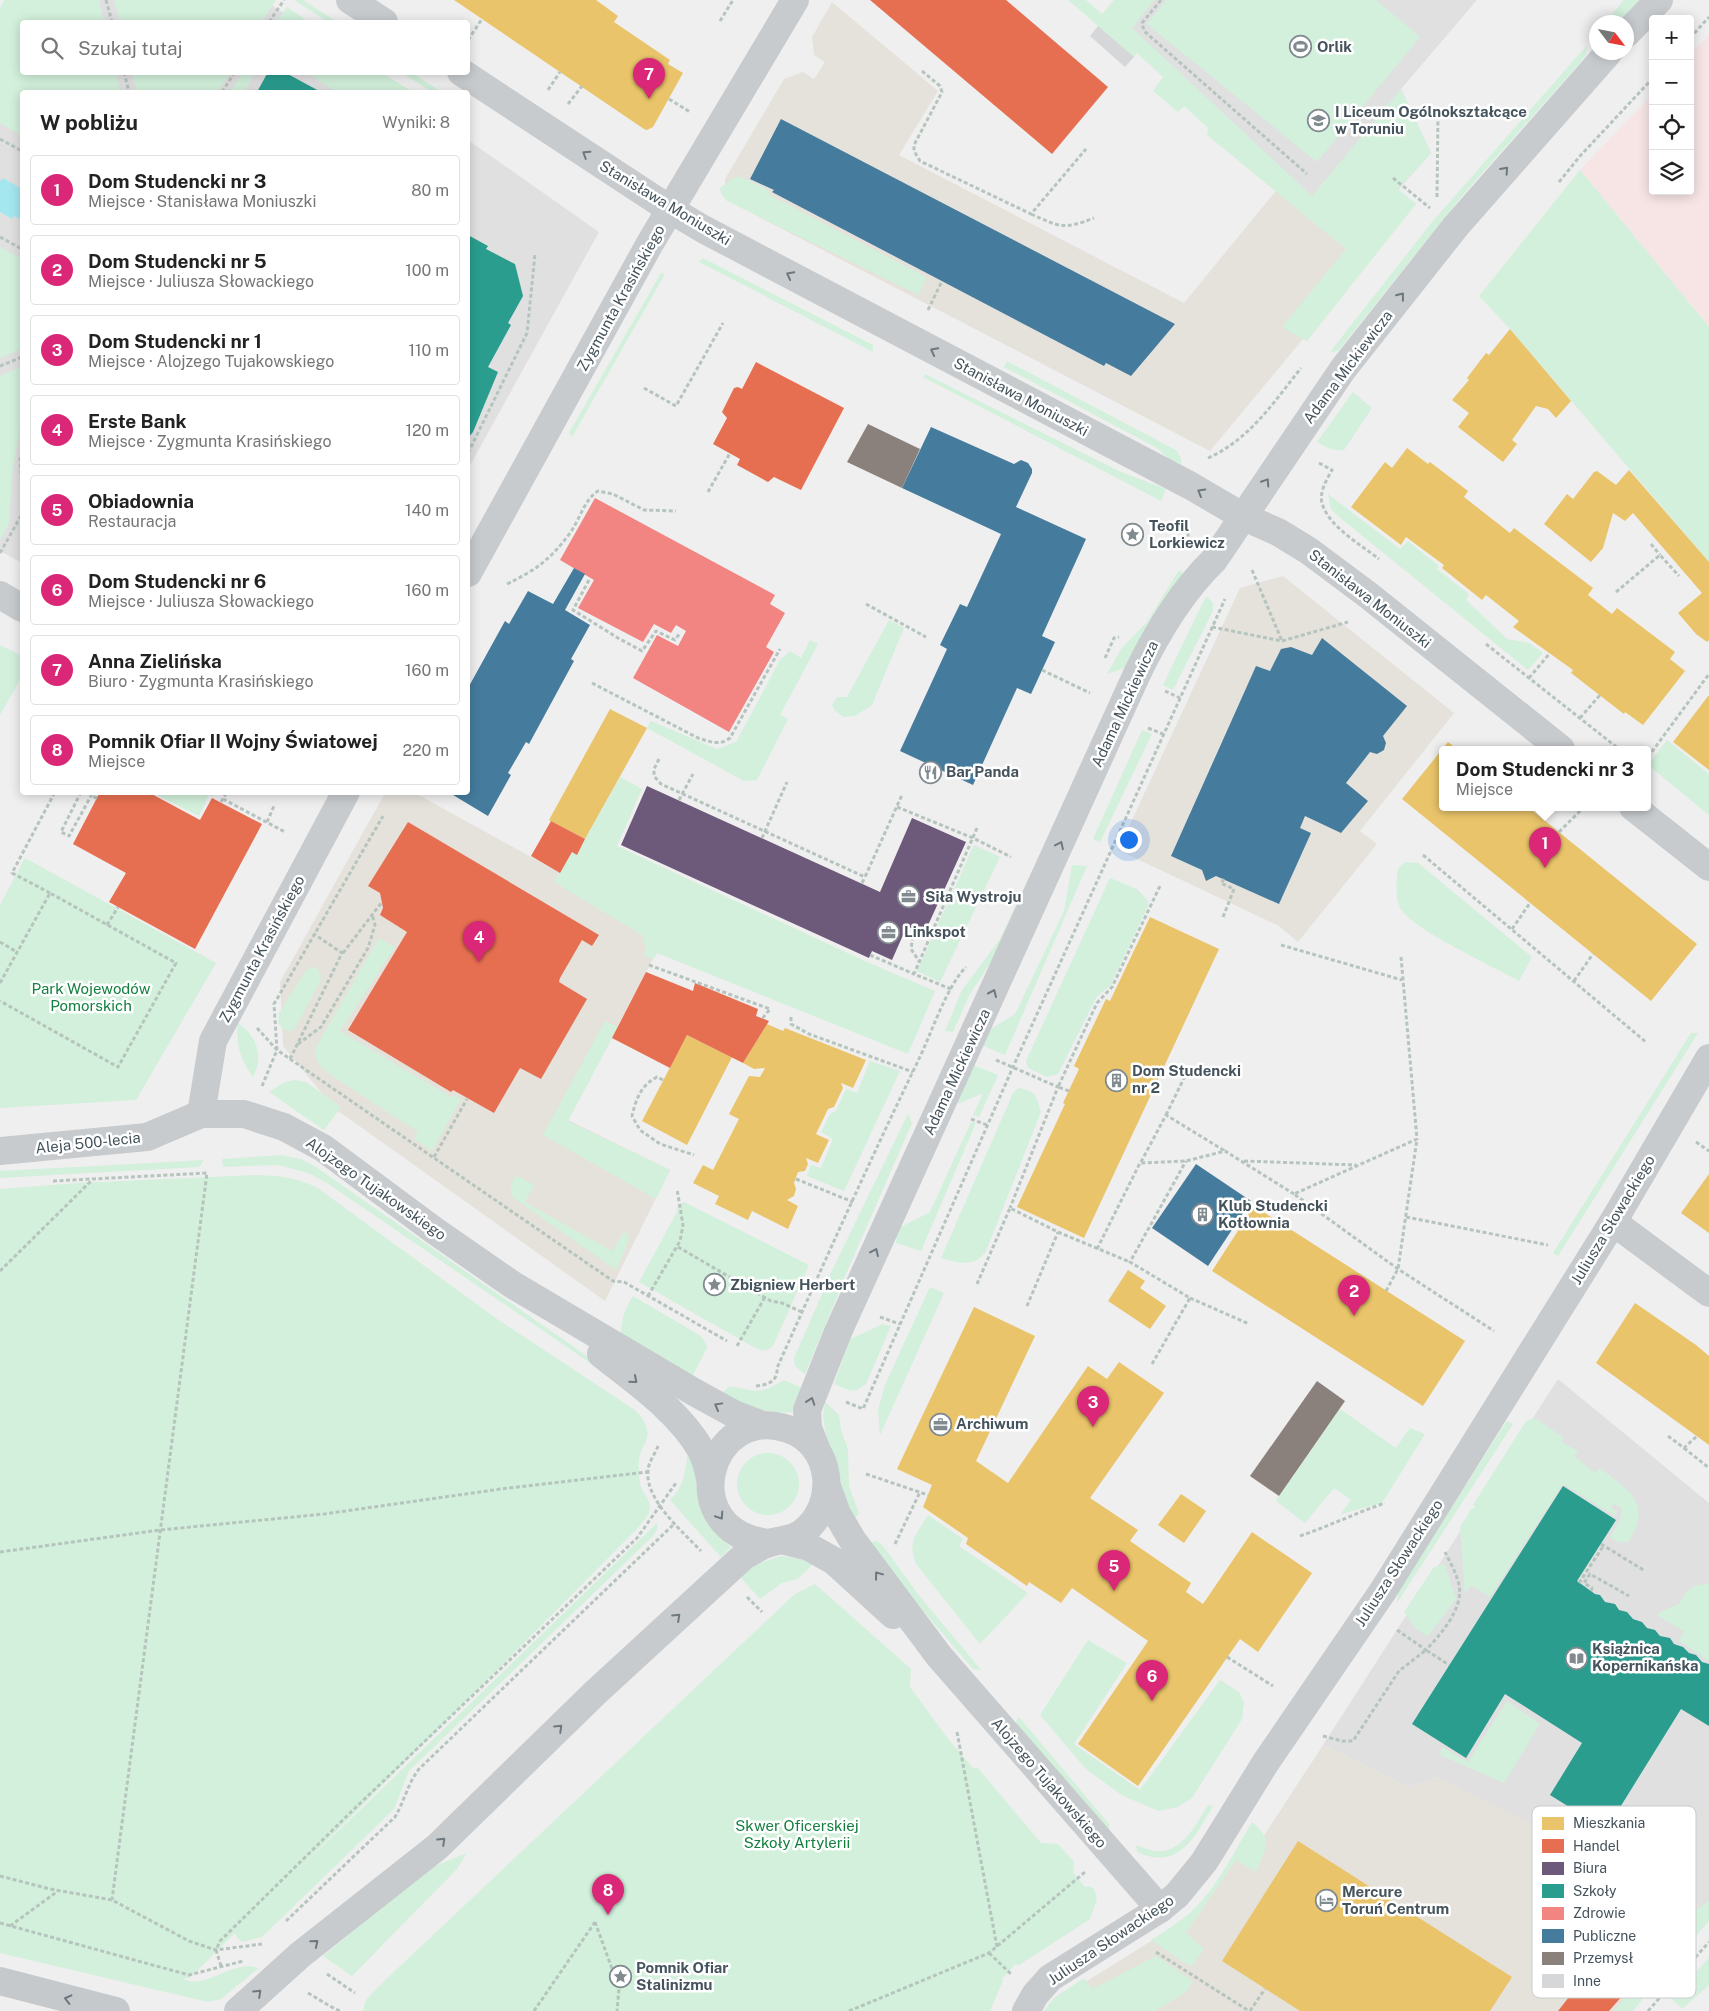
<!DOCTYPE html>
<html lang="pl">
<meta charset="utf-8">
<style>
:root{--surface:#fff;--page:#f6f6f6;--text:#222;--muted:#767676;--line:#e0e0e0;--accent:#db2777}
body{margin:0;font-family:"Public Sans",sans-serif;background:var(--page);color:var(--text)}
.controls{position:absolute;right:15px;top:15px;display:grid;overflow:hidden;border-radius:5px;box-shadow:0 2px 12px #0003}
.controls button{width:45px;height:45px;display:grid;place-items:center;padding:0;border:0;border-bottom:1px solid var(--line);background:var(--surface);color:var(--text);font:25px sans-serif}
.compass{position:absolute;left:1589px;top:15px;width:45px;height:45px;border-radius:50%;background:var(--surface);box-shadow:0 2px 12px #0003;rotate:122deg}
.you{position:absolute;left:1128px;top:839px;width:18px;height:18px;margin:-12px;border:4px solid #fff;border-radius:50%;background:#1a73e8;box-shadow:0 0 0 8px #1a73e833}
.badge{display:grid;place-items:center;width:32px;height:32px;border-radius:50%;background:var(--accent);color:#fff;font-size:16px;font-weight:700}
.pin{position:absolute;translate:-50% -41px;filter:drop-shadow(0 1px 2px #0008)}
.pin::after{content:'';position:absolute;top:26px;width:18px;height:15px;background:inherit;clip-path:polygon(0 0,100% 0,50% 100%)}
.popup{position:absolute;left:1439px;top:746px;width:212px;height:65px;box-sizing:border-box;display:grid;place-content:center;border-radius:5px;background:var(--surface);filter:drop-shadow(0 1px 4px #0005);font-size:16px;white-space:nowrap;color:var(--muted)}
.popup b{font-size:19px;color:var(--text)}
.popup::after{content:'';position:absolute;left:50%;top:100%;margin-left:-10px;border:10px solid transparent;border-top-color:var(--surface)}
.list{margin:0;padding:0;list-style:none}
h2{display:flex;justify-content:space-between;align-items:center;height:65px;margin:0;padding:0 20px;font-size:21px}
h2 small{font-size:16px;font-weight:400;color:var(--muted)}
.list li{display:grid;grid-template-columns:32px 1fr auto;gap:15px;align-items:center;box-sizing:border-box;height:70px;margin:0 10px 10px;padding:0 10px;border:1px solid var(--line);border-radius:5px}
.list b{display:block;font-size:19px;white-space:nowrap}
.list p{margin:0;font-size:16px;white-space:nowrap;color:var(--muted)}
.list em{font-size:16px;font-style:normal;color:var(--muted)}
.icon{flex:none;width:28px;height:28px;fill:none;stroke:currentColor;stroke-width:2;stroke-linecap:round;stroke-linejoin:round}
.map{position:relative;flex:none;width:1709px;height:2011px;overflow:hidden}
.search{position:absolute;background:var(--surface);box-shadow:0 2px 12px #0003;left:20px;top:20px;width:450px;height:55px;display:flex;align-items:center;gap:12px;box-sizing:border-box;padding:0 18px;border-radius:5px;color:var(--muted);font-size:19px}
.panel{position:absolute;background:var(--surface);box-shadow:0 2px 12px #0003;left:20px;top:90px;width:450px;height:705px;border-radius:5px}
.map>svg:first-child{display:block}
</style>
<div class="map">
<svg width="1709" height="2011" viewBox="0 0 1709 2011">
<rect width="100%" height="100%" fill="#f0efef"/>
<g fill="#e5e2dc">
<polygon points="832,2 938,91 899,155 1184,303 1288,176 1376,251 1210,451 734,204 725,188 725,179 784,79 803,72 814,79 825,62 814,55 812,37"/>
<polygon points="1283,576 1454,713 1360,831 1377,844 1298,942 1279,926 1118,850 1240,588"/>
<polygon points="385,793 415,793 560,873 663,940 568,1120 670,1170 605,1301 334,1108 283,1046 280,982"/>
<polygon points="1323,1745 1409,1787 1437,1777 1699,1904 1709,1910 1709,1914 1629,2011 1051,2011 1066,1994 1201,1910 1252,1830 1263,1837"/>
</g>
<g fill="#e1e0e1">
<polygon points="26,0 264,0 297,22 22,22 22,72 369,73 398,92 22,92 22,563 0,551 0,47"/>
<polygon points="1154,0 1477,0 1401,89 1431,153 1358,235 1123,38"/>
<polygon points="468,140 599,232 468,469"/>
<polygon points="1558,1379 1709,1503 1709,1910 1437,1777 1409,1787 1323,1745"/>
</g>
<polygon fill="#f7e5e5" points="1709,35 1709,327 1580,170 1653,94 1653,191 1690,191 1690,54"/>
<g fill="#d2f0db">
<polygon points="4,0 99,0 104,22 22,22 22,72 116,73 120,92 22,92 22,136 0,123 0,8"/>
<polygon points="114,0 276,0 261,22 120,22"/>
<polygon points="294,0 303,0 337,22 328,22"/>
<polygon points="1068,0 1086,0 1102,14 1114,0 1154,0 1132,28 1312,196 1401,89 1431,153 1398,189 1416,204 1307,341 1282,327 1346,249 1207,135 1208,128 1184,106 1178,112 1153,91 1163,77 1137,53 1134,57"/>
<polygon points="1166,0 1376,0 1420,37 1317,162 1147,24"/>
<polygon points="1624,0 1639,0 1618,22 1605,22"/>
<polygon points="287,7 309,22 276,22"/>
<polygon points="1587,45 1586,56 1462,196 1338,351 1330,352 1432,222"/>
<polygon points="132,73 132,72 230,73 217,92 137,92"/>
<polygon points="251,73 255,73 244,92 230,92 241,75"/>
<polygon points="296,73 382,73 413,92 337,92 310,75"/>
<polygon points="402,73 412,73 442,92 432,92"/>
<polygon points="1580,170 1709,327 1709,562 1510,329 1479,296"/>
<polygon points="735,177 741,177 770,191 768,194 926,277 919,295 727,201 721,193 720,188"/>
<polygon points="0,247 22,259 22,349 0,358"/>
<polygon points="703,258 873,345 873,352 699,262"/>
<polygon points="661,273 665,274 572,437 569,433"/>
<polygon points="1007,361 1176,450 1181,458 1181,464 1169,459 1157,448 1004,367"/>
<polygon points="22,367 22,419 13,467 9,523 0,540 0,376"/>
<polygon points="925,374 1121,472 1166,489 1161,501 923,377"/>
<path d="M1353,392L1372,408L1344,450C1333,451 1327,448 1317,442Z"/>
<polygon points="1328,494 1400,549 1408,541 1439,566 1437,569 1469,594 1466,600 1507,639 1529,643 1543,653 1528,670 1339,517 1331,509"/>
<polygon points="1179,570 1183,573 1144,633 1127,667 1107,674 1121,649 1147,622"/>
<polygon points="1206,596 1213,603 1213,611 1173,690 1163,685"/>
<polygon points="889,620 904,628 872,705 855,716 844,717 835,711 832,705 837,697 847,697"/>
<polygon points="810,640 818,644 780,715 788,719 757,780 744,781 647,728 651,721 717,749 736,742 780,660 790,651 801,658"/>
<polygon points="0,645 22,656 22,676 0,715"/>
<polygon points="1142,730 1152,734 1100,842 1093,839"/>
<polygon points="1667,740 1709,774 1709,815 1648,765"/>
<polygon points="620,777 642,789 617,846 867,962 935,991 908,1054 657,953 653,960 644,954 646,948 642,935 554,882 572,852 577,854"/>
<polygon points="153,793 215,793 213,796 209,795 199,816"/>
<polygon points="974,845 1000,857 940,982 917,971"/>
<polygon points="25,858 216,963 136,1100 0,1108 0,905"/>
<path d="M1405,862L1418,863L1532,957L1519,981C1495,967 1411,929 1400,908C1395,896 1396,881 1398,869Z"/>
<polygon points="1072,865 1087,866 1005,1055 981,1045 986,1032 1015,1014 1064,911"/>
<polygon points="1029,877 1031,881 995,956 970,994 953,1032 945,1031 962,990 1000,939"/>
<polygon points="1110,878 1137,889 1148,901 1148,906 1110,986 1097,996 1058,1074 1047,1077 1028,1068 1026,1061"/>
<path d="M379,938L395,947L340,1031L451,1097L453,1095L461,1099L432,1151L414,1139L418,1132L328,1073C318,1064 313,1058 317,1045Z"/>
<polygon points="311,967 317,968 321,975 320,982 294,1030 286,1031 278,1023 279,1013 305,972"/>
<polygon points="605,1021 618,1027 568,1121 670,1170 656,1199 543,1135"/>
<path d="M238,1023C257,1036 264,1056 253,1077C241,1060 235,1044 238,1023Z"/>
<polygon points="1691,1033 1698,1033 1558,1256 1553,1253"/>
<polygon points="870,1061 900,1071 844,1191 807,1176 811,1165 821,1168 833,1139 821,1132 830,1114 836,1111 846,1089 857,1093"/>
<polygon points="971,1064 998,1075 979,1117 973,1115 983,1093 960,1103 956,1103"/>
<polygon points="294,1080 306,1082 341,1107 324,1130 269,1092 285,1082"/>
<path d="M1018,1088C1036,1091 1036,1095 1041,1112L986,1251C975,1268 957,1263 941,1258L1013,1093Z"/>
<polygon points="908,1114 912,1123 842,1283 825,1285"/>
<polygon points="971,1122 976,1123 921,1251 896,1243 897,1229 930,1212"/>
<polygon points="281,1155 301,1159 316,1167 594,1361 621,1384 327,1183 308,1173 278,1165 223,1167 222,1159"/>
<polygon points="204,1160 199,1167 0,1178 0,1171"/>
<path d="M257,1175C280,1176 298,1177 319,1189L497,1319L635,1410C663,1440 635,1442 639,1470C639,1475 639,1483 642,1489C644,1495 650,1499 650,1506C651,1515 642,1522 637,1529L296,1872L657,1523V1530L653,1536L409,1771L394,1809L262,1937L243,1942L237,1938L235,1933L191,1977L182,1979C209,1990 231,1959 259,1968L221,1999L208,2002L0,1953V1189L77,1183Z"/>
<path d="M517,1176L534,1185L525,1202L612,1251L625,1230L629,1240L616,1270L515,1199C508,1192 510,1182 517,1176Z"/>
<path d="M684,1202L809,1265L774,1344C769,1350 765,1352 757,1349L639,1282L677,1212V1206Z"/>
<polygon points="930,1287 944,1293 880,1435 878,1410 885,1385"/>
<polygon points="823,1292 839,1292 805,1374 795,1366 794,1358"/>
<path d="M633,1296L701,1336L706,1344L707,1348L692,1377L621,1335C621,1320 625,1308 633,1296Z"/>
<path d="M883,1324L891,1326L866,1384C852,1395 849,1390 834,1384L850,1339Z"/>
<path d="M784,1380L802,1388L792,1412C765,1415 746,1404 722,1394L728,1387C736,1386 741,1389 749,1390C762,1393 773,1387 784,1380Z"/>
<polygon points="825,1402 839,1415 841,1430 848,1449 849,1486 859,1513 853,1521 825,1430 823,1416"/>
<polygon points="1340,1409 1396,1448 1410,1428 1425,1434 1382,1503 1341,1514 1351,1500 1334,1488 1305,1523 1276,1501"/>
<path d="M1535,1418L1564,1438L1561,1442L1578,1451L1574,1456L1595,1473L1600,1468C1628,1490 1654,1504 1628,1542H1618L1610,1537L1620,1520L1622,1509L1614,1503L1611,1508L1617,1512L1615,1516L1563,1484L1490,1597L1471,1585L1465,1594L1460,1527L1472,1508L1474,1509L1475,1507L1473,1505L1526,1421Z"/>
<polygon points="1507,1421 1513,1424 1397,1603 1398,1590"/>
<path d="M688,1448L696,1472L697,1495L703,1516L716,1533L731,1547L721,1557L670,1500C685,1486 686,1468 688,1448Z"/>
<circle cx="768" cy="1484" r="31"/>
<path d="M928,1515L963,1539L959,1546L1028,1593L980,1644L916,1564C907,1541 916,1535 928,1515Z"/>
<polygon points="877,1541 883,1546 917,1593 981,1670 973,1669 913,1599 870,1542"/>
<polygon points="781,1556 795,1558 814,1563 798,1579 782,1583 760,1599 740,1577 757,1564"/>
<polygon points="1443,1564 1445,1565 1456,1599 1428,1636 1416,1629 1404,1612 1434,1567"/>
<polygon points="1709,1583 1709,1661 1679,1641 1684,1631 1658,1616 1660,1612 1679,1604 1687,1591 1694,1586"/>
<polygon points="815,1584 911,1669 910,1687 949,1740 974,1769 977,1767 1041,1843 1058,1844 1074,1862 1073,1872 1085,1887 1089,1886 1094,1889 1097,1899 1090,1919 1019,1965 1015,1964 1002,1979 1003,1981 990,2011 363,2011 366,2000 380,1985 780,1608 795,1594"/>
<polygon points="1088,1640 1127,1663 1074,1744 1140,1790 1220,1680 1239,1692 1244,1703 1242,1719 1192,1798 1178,1807 1159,1811 1123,1796 1086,1769 1040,1715"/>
<polygon points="1507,1701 1540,1724 1504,1783 1440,1755 1442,1747 1468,1762"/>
<polygon points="1019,1717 1109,1824 1109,1830 1015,1723"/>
<path d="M1208,1805L1213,1806C1194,1837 1180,1871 1137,1852L1136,1845C1142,1847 1149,1850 1155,1851C1182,1854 1196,1824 1208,1805Z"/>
<path d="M1252,1822C1274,1840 1265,1850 1256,1872L1236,1860L1186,1933L1204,1949L1191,1967L1151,1940C1166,1930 1184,1920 1197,1906C1220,1882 1235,1850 1252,1822Z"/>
<polygon points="467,1853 457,1869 352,1976 323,1956 430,1868"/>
<polygon points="1709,1900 1709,1921 1671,1964 1668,1961 1665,1966 1668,1968 1633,2011 1614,2011 1675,1938 1689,1916"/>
<polygon points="1156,1956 1193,1981 1185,1993 1155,2011 1044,2011 1054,1998 1084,1978 1092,1989"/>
<polygon points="1709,1958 1709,1985 1682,2009 1671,1998"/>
</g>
<polygon fill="#a5e7ef" points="3,178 22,189 22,220 14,216 12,219 0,212 0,181"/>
<g fill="#e9c46a">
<polygon points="454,0 596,0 618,16 614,22 670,60 668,64 683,73 653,127 647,130 644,129"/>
<polygon points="1510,329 1571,401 1556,418 1548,409 1536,406 1512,440 1517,444 1503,462 1458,427 1469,413 1452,400 1469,380 1467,378 1486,353 1489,355"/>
<polygon points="1407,448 1428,464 1430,462 1468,491 1464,497 1510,533 1514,528 1593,588 1588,595 1612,614 1617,608 1675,652 1670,659 1685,671 1643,725 1625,712 1624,714 1571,673 1573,670 1513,627 1519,621 1486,595 1482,600 1442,568 1444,565 1406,537 1401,545 1351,507 1385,462 1392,468"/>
<polygon points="1629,470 1709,562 1709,640 1707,642 1696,634 1678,613 1702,593 1633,513 1625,521 1613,513 1603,548 1591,562 1544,524 1567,494 1573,499 1594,472 1597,471 1616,485"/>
<polygon points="1709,695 1709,770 1673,742"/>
<polygon points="610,709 647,728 585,839 549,820"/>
<polygon points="1448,742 1457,749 1442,749 1442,807 1528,807 1697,944 1651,1001 1402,799"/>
<polygon points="1150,917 1219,949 1084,1238 1017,1207 1065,1104 1063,1103 1079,1069 1074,1066 1106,999 1110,1001"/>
<polygon points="767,1024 783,1031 785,1028 866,1060 853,1088 841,1083 843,1088 834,1107 828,1109 816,1134 829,1140 818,1163 806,1158 808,1164 805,1171 798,1172 794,1183 796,1189 794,1196 787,1200 798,1206 788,1229 752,1211 748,1220 715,1204 719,1196 693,1183 703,1165 713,1170 739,1119 729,1114 749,1076 760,1077 765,1068 754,1069 743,1063"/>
<polygon points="687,1035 732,1057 687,1145 642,1121"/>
<polygon points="1709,1174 1709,1233 1681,1213"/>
<polygon points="1254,1206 1465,1341 1423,1406 1212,1271"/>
<polygon points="1128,1270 1145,1281 1140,1288 1166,1306 1150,1329 1108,1301"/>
<polygon points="1635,1303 1696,1345 1709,1356 1709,1445 1596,1363"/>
<polygon points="974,1307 1035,1336 976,1461 1008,1483 1088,1366 1107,1379 1119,1362 1164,1393 1090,1498 1138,1530 1130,1541 1191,1583 1186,1592 1203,1604 1252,1532 1312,1573 1258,1652 1240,1639 1138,1786 1078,1744 1148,1641 1072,1588 1061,1603 1029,1582 1027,1586 966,1544 968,1538 923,1507 932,1485 897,1469"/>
<polygon points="1181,1494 1206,1511 1184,1543 1158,1525"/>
<polygon points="1298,1841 1512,1977 1490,2011 1300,2011 1222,1961"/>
</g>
<g fill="#e76f51">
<polygon points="870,0 1006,0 1108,87 1052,154"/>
<polygon points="756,362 844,408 801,490 774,477 768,482 737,465 740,459 713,444 727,418 722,412 734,388 738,387 742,389"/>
<polygon points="100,792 148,792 200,820 212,798 262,824 195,949 109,902 126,873 73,844"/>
<polygon points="551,821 585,839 577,855 572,852 560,873 531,856"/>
<polygon points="408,822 599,935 592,946 582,940 560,978 559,982 587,999 541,1079 520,1068 494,1113 453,1090 451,1092 348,1030 407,932 380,915 383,908 380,893 368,886"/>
<polygon points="646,972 693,991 695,983 758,1009 756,1016 769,1021 743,1063 687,1035 670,1068 612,1038"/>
<polygon points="1658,1895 1687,1920 1658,1955 1609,2011 1558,2011 1576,1988 1574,1986 1604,1949 1609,1953"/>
</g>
<polygon fill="#6d597a" points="647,786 880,892 912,818 966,842 924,934 907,926 892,960 872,951 869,958 621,845"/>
<g fill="#2a9d8f">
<polygon points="268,72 284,72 321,92 257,92"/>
<polygon points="468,235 488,246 486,249 515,264 523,296 508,323 511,325 488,367 498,372 473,432 468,438"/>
<polygon points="1563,1486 1616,1520 1577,1581 1595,1594 1600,1595 1605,1602 1615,1604 1619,1610 1627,1612 1633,1619 1642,1622 1647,1628 1655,1630 1660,1636 1670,1638 1674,1644 1683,1647 1689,1653 1696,1655 1702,1662 1709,1664 1709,1726 1681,1709 1606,1830 1550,1795 1582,1743 1505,1694 1466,1758 1412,1724"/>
</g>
<polygon fill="#f28482" points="595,498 775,595 770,604 785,613 766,647 774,652 729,732 633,678 657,635 678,646 686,631 676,625 671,633 654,624 643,642 578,608 594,580 560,560"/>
<g fill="#457b9d">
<polygon points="781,119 1175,324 1131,376 1106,363 1104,366 772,192 774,190 750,179"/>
<polygon points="931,427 1014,464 1021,460 1028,463 1032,469 1032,473 1016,507 1086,539 1042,636 1055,642 1031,694 1017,688 973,785 900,751 947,649 940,645 960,604 967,607 1001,534 902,488"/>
<polygon points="574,568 585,574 565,610 590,625 571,659 574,661 529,744 526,742 508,773 511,775 488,816 448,792 468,792 468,688 505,621 509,624 528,591 553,604"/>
<polygon points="1322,638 1407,706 1383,736 1386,743 1384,750 1377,754 1370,752 1346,783 1368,801 1341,833 1305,816 1300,828 1311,833 1279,904 1216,876 1206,881 1202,870 1171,856 1256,666 1270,671 1281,649 1291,647 1312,655"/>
<polygon points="1196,1164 1251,1201 1208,1266 1152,1228"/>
</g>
<g fill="#8a817c">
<polygon points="868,424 920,449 902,488 847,462"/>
<polygon points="1317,1381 1345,1401 1279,1496 1250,1476"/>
</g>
<polygon fill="#d6d7d8" points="1098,26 1134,57 1125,67 1090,36"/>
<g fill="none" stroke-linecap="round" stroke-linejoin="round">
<g stroke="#b6c4be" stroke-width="3" stroke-dasharray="4 2.5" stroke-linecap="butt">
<polyline points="106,0 112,22"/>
<polyline points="1161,0 1142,23 1144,31 1307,174"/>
<polyline points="720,21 733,0"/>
<polyline points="269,22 284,0"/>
<polyline points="1690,38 1709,17"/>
<polyline points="468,40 482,19"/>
<polyline points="922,71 940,86 942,92 914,145 914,151 920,161 1031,214 1086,149"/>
<polyline points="124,72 129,92"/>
<polyline points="548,90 560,72"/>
<polyline points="222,92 235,72"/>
<polyline points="669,99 690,112"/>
<polyline points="568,104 582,86"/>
<polyline points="0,139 22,151"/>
<polyline points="1393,178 1430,208"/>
<polyline points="1559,182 1580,156 1653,78"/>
<polyline points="1437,197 1438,115"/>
<path d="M1031,214C1060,227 1063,230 1094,218"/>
<polyline points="0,237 22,249"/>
<polyline points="928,310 942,281"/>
<polyline points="0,366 22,357"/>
<polyline points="644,388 676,406 723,323"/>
<polyline points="22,451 20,459 22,488"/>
<polyline points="468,453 527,333 535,254"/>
<path d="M1208,458C1249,440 1274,402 1301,368"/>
<path d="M1319,463L1332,470C1327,479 1319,492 1322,503C1328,526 1361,545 1379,559"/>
<polyline points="708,492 730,453"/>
<polyline points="1183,521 1188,528 1188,538"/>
<polyline points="1651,544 1660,555"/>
<polyline points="0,553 22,514"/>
<polyline points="1252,570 1282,641"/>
<polyline points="589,580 573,610 618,638 642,651 656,631 675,640 680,633"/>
<path d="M507,584C536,570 551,559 570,533C580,519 584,500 598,491L613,494L644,510L676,511"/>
<polyline points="1616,592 1660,555 1679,576"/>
<polyline points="866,604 926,637"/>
<polyline points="1212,627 1282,641 1348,622"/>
<polyline points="1486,644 1619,749"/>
<polyline points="1105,658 1114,638 1119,637"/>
<polyline points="1042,670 1090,693"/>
<polyline points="1529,678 1550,653"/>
<path d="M592,683L698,738C711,742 719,746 730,738L780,649"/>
<polyline points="1165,691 1180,698"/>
<polyline points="1580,718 1600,695"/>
<polyline points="1148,728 1163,734"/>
<polyline points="1648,757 1709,674"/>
<polyline points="659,759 654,769 654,776 661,784 865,877 902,795"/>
<polyline points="81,792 61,832 69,836 91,796"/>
<polyline points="92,792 91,796 97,798"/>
<polyline points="223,799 285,832"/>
<polyline points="679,800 693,774"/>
<polyline points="221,802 227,792"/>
<polyline points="897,807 973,838 1011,857"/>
<polyline points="267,822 274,806"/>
<polyline points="1559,832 1584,807"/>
<polyline points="762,838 787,782"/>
<polyline points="1423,855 1647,1043"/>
<polyline points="862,883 865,877"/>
<polyline points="50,893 12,873 55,792"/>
<polyline points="1223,917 1234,889 1221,883 1224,879"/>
<polyline points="107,925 118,907"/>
<polyline points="1512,929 1530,903"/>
<polyline points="914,930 911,949 919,961"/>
<polyline points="0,942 17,952"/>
<polyline points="1281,945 1402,980"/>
<polyline points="343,953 382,902"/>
<polyline points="870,955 914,974"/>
<polyline points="1401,957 1417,1139 1294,1194 1398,1269 1494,1331"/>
<polyline points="649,965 770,1009 762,1019"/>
<polyline points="1574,981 1593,954"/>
<polyline points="0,983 50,893 176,963 118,1067 0,1001"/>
<polyline points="951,989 914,974 977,828"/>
<polyline points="791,1017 791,1024 809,1034 913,1072"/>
<polyline points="257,1028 277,1050 613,1281 624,1282 727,1341"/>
<polyline points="298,1044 321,1027 368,948 375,925 372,914"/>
<polyline points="290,1059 342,953 314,934"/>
<polyline points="996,1060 1058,1087 1010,1208"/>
<path d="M663,1080L657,1077C641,1085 636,1099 632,1116L640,1130L660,1144L694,1155"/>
<polyline points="262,1086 277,1050 274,1004 383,816"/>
<polyline points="1069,1091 1058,1087 1097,1003 1112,987 1160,886"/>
<polyline points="1166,1115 1185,1076"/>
<polyline points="971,1119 987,1125"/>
<polyline points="1696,1142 1709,1151"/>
<polyline points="434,1157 467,1099"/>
<polyline points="1244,1161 1356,1165"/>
<polyline points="1141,1162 1166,1115 1225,1151"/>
<polyline points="796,1179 853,1202"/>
<polyline points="53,1181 207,1173 112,1900"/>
<polyline points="1406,1217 1548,1245"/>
<polyline points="678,1247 771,1301 782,1303 802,1312"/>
<polyline points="1097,1249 1140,1163 1186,1161 1225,1151 1294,1194"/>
<polyline points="0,1271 92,1180"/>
<polyline points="977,1284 1010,1208 1058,1232 1130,1262"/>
<polyline points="1386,1291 1398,1269 1417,1139"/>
<polyline points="648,1296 680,1241 683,1225 677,1189"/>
<polyline points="1190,1298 1249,1324"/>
<polyline points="1027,1306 1058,1232"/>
<polyline points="880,1317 900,1324"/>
<polyline points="737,1346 765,1297"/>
<polyline points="1152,1364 1190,1298 1130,1262 1186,1161"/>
<path d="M756,1386C768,1385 778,1381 777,1368C823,1265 869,1162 918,1061C931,1035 946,987 966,967"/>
<polyline points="846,1402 863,1409 1013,1067 1225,599"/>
<polyline points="1668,1436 1684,1448 1697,1436"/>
<path d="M658,1446C655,1454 648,1463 648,1471C645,1500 683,1532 701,1551"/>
<polyline points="1684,1448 1709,1468"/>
<polyline points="866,1474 928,1495"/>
<path d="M1300,1536C1329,1526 1356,1513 1385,1503"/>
<polyline points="895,1544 920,1492"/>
<polyline points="1601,1544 1645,1571"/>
<polyline points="0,1552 160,1530 324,1514 501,1489 647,1472"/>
<polyline points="1579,1583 1604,1545"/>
<polyline points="1591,1591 1592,1588 1584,1583 1590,1574 1629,1596"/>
<polyline points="747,1597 762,1612"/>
<path d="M1397,1630L1426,1650C1441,1634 1464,1608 1459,1585C1457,1574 1450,1562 1445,1552"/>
<polyline points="1227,1657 1273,1686"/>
<polyline points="957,1732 997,1947"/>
<polyline points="1323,1736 1342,1741 1353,1741 1399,1671 1426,1650 1449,1665"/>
<polyline points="0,1876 50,1889 112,1900 189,1941 216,1950 262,1944"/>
<path d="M286,1921L395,1817C404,1802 408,1783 419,1769L675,1523"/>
<polyline points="595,1922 619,1988 617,2011"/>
<polyline points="0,1923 189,1975 243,1961"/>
<polyline points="10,1926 58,1891"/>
<polyline points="1156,1952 1249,2011"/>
<polyline points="989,1953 1011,1974"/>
<polyline points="221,1966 216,1950 220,1941 351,1812 637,1538 676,1483"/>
<polyline points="327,1974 355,1993"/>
<polyline points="308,1993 335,2009 341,2011"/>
<polyline points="534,2011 595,1922"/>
<polyline points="849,2011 989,1953 1085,1872"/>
<polyline points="1250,2011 1265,1989"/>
<polyline points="1648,2011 1709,1942"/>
</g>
<g stroke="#c8cbce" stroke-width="28">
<polyline points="350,0 384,22"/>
<polyline points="461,72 671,210 703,229 1191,486 1244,517 1278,532 1309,551 1368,595 1561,749"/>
<polyline points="468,573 649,245 795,0"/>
<polyline points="0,595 22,608"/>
<polyline points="1633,807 1709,867"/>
<polyline points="201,1114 213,1041 346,792"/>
<polyline points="0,1151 147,1137 201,1114 244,1114 284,1127 323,1148 435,1231 513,1285 694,1392 734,1414 763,1425"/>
<polyline points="1613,1222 1709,1293"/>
<path d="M601,1354C635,1381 679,1411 701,1450C706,1459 708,1469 710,1479"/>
<polyline points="827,1486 837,1514 853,1541 939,1656 1160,1909"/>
<polyline points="785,1541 809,1547 834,1561 893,1615"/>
<polyline points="1026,2011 1035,1995 1050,1978 1160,1909 1177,1895 1204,1862 1266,1762 1383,1591 1613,1222 1709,1058"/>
</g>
<g stroke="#c8cbce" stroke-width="28">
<polyline points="1626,34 1659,0"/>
<path d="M816,1448L808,1428L807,1410L838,1332L1136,676C1156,634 1180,593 1214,560L1343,369L1456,226L1609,52"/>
<path d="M238,2011L300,1955L437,1847L596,1692L744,1556C751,1552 759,1547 767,1544C779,1539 792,1541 803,1532C839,1504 833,1444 788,1429C708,1402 672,1532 769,1543"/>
</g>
<polyline stroke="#c5c9cc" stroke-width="28" points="0,1981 116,2011"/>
</g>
<defs><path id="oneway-chevron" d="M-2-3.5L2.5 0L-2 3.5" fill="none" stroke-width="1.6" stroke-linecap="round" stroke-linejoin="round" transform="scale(1.25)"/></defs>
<g stroke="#6c777e">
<use href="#oneway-chevron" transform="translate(586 154) rotate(-147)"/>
<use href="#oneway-chevron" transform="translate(1505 170) rotate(-48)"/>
<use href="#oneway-chevron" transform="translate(790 275) rotate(-152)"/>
<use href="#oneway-chevron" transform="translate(1401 296) rotate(-52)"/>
<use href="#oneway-chevron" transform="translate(934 351) rotate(-152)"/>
<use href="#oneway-chevron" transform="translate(1266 482) rotate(-57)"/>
<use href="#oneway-chevron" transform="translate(1201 492) rotate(-150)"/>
<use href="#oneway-chevron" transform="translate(1060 845) rotate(-65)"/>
<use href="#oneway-chevron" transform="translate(993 993) rotate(-66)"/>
<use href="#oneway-chevron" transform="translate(875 1252) rotate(-65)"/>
<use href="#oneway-chevron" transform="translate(634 1380) rotate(40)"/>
<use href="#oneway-chevron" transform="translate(811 1401) rotate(-71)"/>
<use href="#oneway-chevron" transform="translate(718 1406) rotate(-151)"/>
<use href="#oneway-chevron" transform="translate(720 1516) rotate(57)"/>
<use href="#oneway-chevron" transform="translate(878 1575) rotate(-127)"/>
<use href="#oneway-chevron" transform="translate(677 1617) rotate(-43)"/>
<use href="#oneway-chevron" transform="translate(559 1728) rotate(-44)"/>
<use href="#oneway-chevron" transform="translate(442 1841) rotate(-44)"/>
<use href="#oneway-chevron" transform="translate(315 1943) rotate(-39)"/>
<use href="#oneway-chevron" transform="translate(258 1993) rotate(-43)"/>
</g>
<use stroke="#6b767e" href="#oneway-chevron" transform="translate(68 1999) rotate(-166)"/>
<defs>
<symbol id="stadium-ring" viewBox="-11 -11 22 22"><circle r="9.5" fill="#fff" stroke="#818a8f" stroke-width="1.5"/><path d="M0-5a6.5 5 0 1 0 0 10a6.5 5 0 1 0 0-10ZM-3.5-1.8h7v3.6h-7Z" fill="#818a8f"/></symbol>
<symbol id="school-ring" viewBox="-11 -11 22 22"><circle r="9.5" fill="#fff" stroke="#818a8f" stroke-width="1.5"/><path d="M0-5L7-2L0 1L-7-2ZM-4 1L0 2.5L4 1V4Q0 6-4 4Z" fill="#818a8f"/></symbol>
<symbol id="sight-ring" viewBox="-11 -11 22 22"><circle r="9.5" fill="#fff" stroke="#818a8f" stroke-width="1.5"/><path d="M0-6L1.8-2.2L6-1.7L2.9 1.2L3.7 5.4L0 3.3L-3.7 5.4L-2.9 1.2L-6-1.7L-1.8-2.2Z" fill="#818a8f"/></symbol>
<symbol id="restaurant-ring" viewBox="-11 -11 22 22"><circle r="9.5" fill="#fff" stroke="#818a8f" stroke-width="1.5"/><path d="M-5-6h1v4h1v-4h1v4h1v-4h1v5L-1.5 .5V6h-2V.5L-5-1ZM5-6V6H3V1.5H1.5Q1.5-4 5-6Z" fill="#818a8f"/></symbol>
<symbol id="office-ring" viewBox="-11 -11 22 22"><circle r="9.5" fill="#fff" stroke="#818a8f" stroke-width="1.5"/><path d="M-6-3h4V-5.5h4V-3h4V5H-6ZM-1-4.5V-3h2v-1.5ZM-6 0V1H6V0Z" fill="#818a8f"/></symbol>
<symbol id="building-ring" viewBox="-11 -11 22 22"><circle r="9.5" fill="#fff" stroke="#818a8f" stroke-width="1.5"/><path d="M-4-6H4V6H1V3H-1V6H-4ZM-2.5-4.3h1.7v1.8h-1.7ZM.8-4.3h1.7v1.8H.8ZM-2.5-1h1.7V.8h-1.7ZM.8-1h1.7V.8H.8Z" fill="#818a8f"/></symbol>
<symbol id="library-ring" viewBox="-11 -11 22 22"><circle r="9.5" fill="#fff" stroke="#818a8f" stroke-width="1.5"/><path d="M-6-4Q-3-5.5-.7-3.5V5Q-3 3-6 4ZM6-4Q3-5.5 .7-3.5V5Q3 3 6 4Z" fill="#818a8f"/></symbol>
<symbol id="hotel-ring" viewBox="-11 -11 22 22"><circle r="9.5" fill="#fff" stroke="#818a8f" stroke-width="1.5"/><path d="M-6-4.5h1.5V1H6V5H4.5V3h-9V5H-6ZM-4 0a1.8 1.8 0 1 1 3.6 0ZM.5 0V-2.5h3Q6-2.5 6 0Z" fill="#818a8f"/></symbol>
</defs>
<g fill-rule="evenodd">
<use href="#stadium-ring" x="1288" y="34" width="25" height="25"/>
<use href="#school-ring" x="1306" y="108" width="25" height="25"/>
<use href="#sight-ring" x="1120" y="522" width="25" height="25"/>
<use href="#restaurant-ring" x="918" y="760" width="25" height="25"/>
<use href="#office-ring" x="896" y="884" width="25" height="25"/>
<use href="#office-ring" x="876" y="920" width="25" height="25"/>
<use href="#building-ring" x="1104" y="1068" width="25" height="25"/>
<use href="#building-ring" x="1190" y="1202" width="25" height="25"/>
<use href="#sight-ring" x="702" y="1272" width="25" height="25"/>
<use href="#office-ring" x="928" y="1412" width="25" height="25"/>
<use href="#library-ring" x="1564" y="1646" width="25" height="25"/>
<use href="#hotel-ring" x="1314" y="1888" width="25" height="25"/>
<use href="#sight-ring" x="608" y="1964" width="25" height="25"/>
</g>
<g text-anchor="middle" stroke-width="5" stroke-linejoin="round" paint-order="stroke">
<g font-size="15" font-weight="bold" fill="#45535c" stroke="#fff" text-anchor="start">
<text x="1317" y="52">Orlik</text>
<text x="1335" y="117">I Liceum Ogólnokształcące<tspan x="1335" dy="17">w Toruniu</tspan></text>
<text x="1149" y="531">Teofil<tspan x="1149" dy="17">Lorkiewicz</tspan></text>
<text x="946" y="777">Bar Panda</text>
<text x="925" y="902">Siła Wystroju</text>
<text x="904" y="937">Linkspot</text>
<text x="1132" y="1076">Dom Studencki<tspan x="1132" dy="17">nr 2</tspan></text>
<text x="1218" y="1211">Klub Studencki<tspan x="1218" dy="17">Kotłownia</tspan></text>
<text x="730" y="1290">Zbigniew Herbert</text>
<text x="956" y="1429">Archiwum</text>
<text x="1592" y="1654">Książnica<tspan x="1592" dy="17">Kopernikańska</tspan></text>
<text x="1342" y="1897">Mercure<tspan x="1342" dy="17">Toruń Centrum</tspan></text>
<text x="636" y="1973">Pomnik Ofiar<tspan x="636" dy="17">Stalinizmu</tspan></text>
</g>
<g font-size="15" fill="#45535c" stroke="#fff">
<text transform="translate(665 203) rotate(31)" y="5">Stanisława Moniuszki</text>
<text transform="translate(621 298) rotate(-61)" y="5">Zygmunta Krasińskiego</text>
<text transform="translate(1348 367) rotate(-53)" y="5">Adama Mickiewicza</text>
<text transform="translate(1021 397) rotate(28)" y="5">Stanisława Moniuszki</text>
<text transform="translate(1370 599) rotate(38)" y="5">Stanisława Moniuszki</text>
<text transform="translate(1125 704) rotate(-65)" y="5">Adama Mickiewicza</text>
<text transform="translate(262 949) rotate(-62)" y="5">Zygmunta Krasińskiego</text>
<text transform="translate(957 1072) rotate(-65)" y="5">Adama Mickiewicza</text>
<text transform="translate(88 1143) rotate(-6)" y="5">Aleja 500-lecia</text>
<text transform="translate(376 1189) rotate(35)" y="5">Alojzego Tujakowskiego</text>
<text transform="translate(1613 1220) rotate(-59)" y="5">Juliusza Słowackiego</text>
<text transform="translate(1399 1563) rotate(-57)" y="5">Juliusza Słowackiego</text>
<text transform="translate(1049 1783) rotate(49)" y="5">Alojzego Tujakowskiego</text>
<text transform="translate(1111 1940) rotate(-34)" y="5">Juliusza Słowackiego</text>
</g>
<g font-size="15" fill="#138040" stroke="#fff">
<text x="91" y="994">Park Wojewodów<tspan x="91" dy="17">Pomorskich</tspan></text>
<text x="797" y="1831">Skwer Oficerskiej<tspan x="797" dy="17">Szkoły Artylerii</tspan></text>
</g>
</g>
<rect x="1532" y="1806" width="164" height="192" rx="8" fill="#fff" stroke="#c7cbce" stroke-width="1"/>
<rect x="1542" y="1817" width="22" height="13" fill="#e9c46a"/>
<rect x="1542" y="1839" width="22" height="14" fill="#e76f51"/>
<rect x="1542" y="1862" width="22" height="13" fill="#6d597a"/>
<rect x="1542" y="1884" width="22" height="14" fill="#2a9d8f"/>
<rect x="1542" y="1907" width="22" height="13" fill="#f28482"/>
<rect x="1542" y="1929" width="22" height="14" fill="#457b9d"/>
<rect x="1542" y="1952" width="22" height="13" fill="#8a817c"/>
<rect x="1542" y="1974" width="22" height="14" fill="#d6d7d8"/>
<g font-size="14" fill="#45535c">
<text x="1573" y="1828">Mieszkania</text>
<text x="1573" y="1851">Handel</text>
<text x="1573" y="1873">Biura</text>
<text x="1573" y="1896">Szkoły</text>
<text x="1573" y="1918">Zdrowie</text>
<text x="1573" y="1941">Publiczne</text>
<text x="1573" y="1963">Przemysł</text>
<text x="1573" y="1986">Inne</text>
</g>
</svg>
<div class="controls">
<button>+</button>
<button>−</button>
<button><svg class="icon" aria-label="locate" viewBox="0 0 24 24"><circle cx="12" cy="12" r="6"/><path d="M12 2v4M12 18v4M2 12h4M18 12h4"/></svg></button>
<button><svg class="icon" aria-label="layers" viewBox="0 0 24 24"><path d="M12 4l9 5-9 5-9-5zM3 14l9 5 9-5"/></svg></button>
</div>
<svg class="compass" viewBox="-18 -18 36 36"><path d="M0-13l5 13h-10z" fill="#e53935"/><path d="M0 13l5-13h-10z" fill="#767676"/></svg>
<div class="you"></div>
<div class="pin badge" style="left:1545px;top:868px">1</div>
<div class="popup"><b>Dom Studencki nr 3</b>Miejsce</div>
<div class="pin badge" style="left:1354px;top:1316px">2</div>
<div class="pin badge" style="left:1093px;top:1427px">3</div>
<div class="pin badge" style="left:479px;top:962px">4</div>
<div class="pin badge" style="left:1114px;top:1591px">5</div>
<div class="pin badge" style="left:1152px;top:1701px">6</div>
<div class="pin badge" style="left:649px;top:99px">7</div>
<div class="pin badge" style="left:608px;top:1915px">8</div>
<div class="search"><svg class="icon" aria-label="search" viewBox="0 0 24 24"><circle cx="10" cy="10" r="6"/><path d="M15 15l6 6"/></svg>Szukaj tutaj</div>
<section class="panel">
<h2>W pobliżu<small>Wyniki: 8</small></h2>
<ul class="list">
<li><span class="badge">1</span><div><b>Dom Studencki nr 3</b><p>Miejsce · Stanisława Moniuszki</p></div><em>80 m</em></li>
<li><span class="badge">2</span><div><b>Dom Studencki nr 5</b><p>Miejsce · Juliusza Słowackiego</p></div><em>100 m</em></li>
<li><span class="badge">3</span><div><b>Dom Studencki nr 1</b><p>Miejsce · Alojzego Tujakowskiego</p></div><em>110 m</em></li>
<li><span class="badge">4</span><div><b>Erste Bank</b><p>Miejsce · Zygmunta Krasińskiego</p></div><em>120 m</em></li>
<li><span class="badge">5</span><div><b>Obiadownia</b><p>Restauracja</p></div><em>140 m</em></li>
<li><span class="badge">6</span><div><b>Dom Studencki nr 6</b><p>Miejsce · Juliusza Słowackiego</p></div><em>160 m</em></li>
<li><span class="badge">7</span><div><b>Anna Zielińska</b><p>Biuro · Zygmunta Krasińskiego</p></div><em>160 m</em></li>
<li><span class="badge">8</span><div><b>Pomnik Ofiar II Wojny Światowej</b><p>Miejsce</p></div><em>220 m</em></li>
</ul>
</section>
</div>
